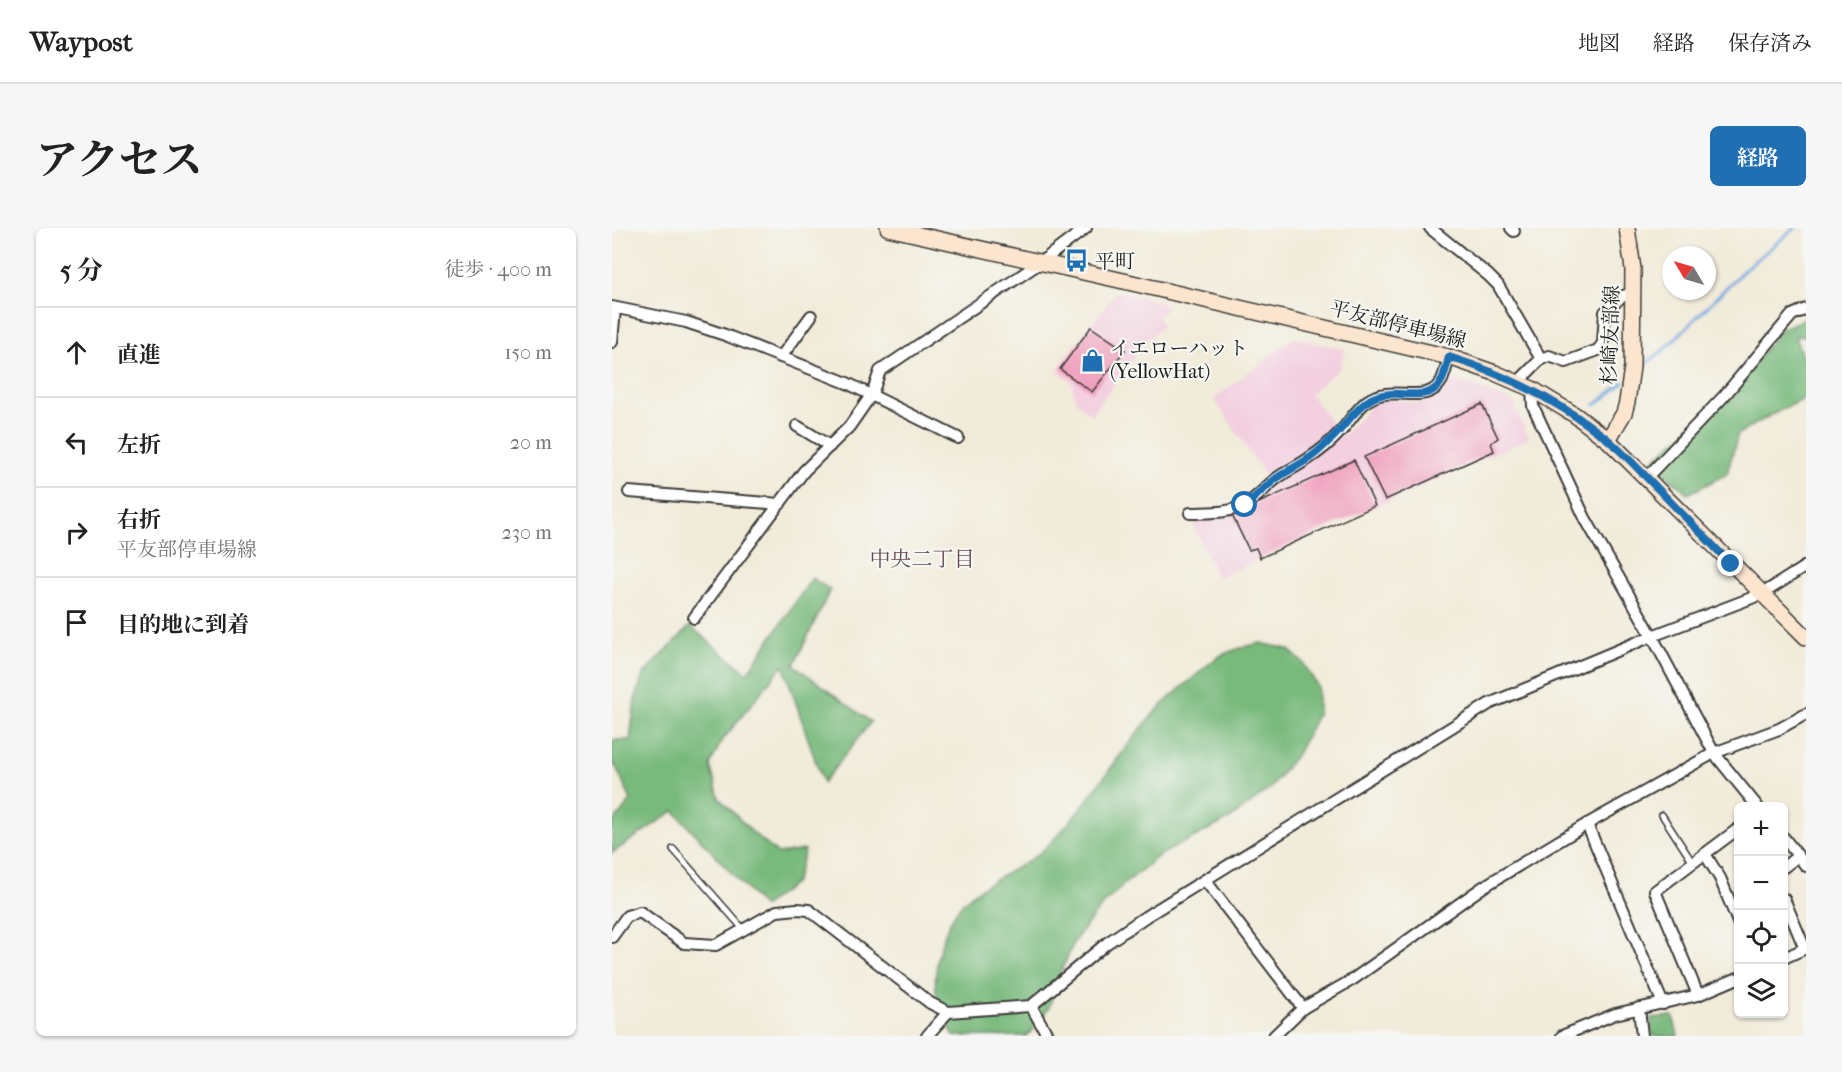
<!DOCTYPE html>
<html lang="ja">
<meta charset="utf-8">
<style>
:root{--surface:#fff;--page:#f6f6f6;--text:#222;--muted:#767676;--line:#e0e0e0;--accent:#1f6fb2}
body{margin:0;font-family:"IM FELL French Canon","Noto Serif JP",serif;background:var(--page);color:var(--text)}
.controls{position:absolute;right:18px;bottom:18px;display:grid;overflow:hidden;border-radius:9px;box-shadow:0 2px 4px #0004}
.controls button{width:54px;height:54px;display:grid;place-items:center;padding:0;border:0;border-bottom:2px solid var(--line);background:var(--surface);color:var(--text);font:30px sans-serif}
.compass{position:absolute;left:1050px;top:18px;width:54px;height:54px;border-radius:50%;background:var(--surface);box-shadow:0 2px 4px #0004;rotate:308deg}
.stop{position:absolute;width:18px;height:18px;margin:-14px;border:4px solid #1f6fb2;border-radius:50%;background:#fff}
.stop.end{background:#1f6fb2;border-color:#fff;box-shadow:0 2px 6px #0008}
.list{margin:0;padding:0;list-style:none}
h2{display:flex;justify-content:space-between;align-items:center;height:78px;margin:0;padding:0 24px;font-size:26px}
h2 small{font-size:20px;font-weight:400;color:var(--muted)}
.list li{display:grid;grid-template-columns:39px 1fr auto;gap:18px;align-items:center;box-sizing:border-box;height:90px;padding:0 24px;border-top:2px solid var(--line)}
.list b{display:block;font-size:22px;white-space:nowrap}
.list p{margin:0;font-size:20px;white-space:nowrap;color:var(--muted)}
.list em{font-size:20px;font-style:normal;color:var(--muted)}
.icon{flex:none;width:33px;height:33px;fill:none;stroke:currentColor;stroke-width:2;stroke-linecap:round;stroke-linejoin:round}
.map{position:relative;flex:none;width:1194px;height:808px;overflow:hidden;border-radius:9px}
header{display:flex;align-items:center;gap:36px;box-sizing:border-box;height:84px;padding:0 30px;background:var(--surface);border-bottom:2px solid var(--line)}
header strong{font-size:28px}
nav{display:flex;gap:33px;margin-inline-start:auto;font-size:21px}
.intro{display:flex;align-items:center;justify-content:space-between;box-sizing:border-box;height:144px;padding:0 36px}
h1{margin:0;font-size:42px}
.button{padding:15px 27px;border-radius:9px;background:var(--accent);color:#fff;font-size:21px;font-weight:700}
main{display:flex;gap:36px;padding:0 36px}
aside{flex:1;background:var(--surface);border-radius:9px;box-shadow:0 2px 4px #0004}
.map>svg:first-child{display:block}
</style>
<header>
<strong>Waypost</strong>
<nav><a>地図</a><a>経路</a><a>保存済み</a></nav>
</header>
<div class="intro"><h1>アクセス</h1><a class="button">経路</a></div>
<main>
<aside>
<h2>5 分<small>徒歩 · 400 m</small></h2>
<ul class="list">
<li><svg class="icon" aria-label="ahead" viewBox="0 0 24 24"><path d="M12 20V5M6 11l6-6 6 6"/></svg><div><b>直進</b></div><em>150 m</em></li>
<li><svg class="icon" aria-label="left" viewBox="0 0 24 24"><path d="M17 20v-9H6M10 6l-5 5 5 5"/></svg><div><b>左折</b></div><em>20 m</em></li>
<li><svg class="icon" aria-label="right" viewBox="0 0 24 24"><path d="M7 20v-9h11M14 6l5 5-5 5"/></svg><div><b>右折</b><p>平友部停車場線</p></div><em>230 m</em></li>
<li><svg class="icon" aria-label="arrive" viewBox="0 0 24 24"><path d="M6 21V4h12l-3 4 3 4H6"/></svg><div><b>目的地に到着</b></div></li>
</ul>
</aside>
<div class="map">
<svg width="1194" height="808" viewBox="0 0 1194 808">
<rect width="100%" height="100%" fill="#f6f6f2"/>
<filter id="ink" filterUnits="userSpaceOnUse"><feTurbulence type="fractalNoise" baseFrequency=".0167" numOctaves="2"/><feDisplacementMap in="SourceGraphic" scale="12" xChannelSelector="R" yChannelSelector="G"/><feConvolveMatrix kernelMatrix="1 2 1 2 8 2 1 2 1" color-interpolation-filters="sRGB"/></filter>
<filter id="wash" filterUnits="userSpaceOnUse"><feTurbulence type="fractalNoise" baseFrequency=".008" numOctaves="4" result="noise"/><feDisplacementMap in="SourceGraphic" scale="24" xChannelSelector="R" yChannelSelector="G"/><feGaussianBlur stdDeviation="1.35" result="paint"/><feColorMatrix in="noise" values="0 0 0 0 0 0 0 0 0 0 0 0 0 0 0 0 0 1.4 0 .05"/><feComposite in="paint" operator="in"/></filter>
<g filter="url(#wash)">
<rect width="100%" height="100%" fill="#f1ebd9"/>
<g fill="#f3cfe0">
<polygon points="505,63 548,74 554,81 545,89 551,97 523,123 523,128 479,187 463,172 460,154 445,142"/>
<polygon points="682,110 733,121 727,141 698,166 730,209 760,177 775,170 805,175 814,174 822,170 830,165 835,155 847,153 901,174 917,210 605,350 579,291 617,287 661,259 602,171"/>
</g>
<g fill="#78b97b" stroke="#4a6a4c" stroke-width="1.5">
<polygon points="1194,90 1194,107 1183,109 1194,140 1194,170 1159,187 1126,206 1115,246 1076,266 1040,233 1056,218 1108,179 1169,101"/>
<polygon points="200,350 218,362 182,437 259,494 211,555 171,437 109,514 98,537 107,570 138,602 166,626 193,622 183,655 151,679 62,583 0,625 0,596 19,572 3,537 0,538 0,512 18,512 23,472 31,447 78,398 135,445"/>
<path d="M649,415L676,421L692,436L706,459V485L686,524L659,560L619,590L548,627L509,659L487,681L463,712L447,748L437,779L422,801L414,808H342C337,798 329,786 326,775C319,748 327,716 339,692C357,655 404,647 432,621C473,582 501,532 538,490C550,475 566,462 581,450C590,442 600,432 610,427C622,421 635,418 649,415Z"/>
<polygon points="1061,788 1066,808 1041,808 1039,790"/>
</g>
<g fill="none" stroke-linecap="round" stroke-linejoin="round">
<g stroke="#73a8e0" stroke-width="3">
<polyline points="1026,142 1053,121 1133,41 1183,0"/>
<polyline points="983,177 1012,154"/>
</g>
</g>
<g id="blocks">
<g fill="#f0a0be">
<polygon points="479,99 513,122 480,164 448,141"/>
<polygon points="870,176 886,210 879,215 882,223 773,272 752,229"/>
<polygon points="742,232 763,278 648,330 644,320 637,322 620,287"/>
</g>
</g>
</g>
<g filter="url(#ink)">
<use href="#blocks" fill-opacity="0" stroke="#3c3b38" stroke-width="1.5"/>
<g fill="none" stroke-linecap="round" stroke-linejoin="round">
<defs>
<g id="lane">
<polyline points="1050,587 1081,635"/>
<polyline points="61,621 132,702"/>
</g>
<g id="street">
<polyline points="818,0 876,47 886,57 929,131 906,154"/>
<polyline points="899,0 902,3"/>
<polyline points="0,79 74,94 113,107 235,155 346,210"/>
<polyline points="0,114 3,80"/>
<polyline points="169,129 199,88"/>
<polyline points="929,131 937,128 954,134 986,122 991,115 993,84 1009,69 1022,64"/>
<polyline points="920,161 921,178 973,290 1040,408 1102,525 1145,578"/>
<polyline points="185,198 218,218"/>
<polyline points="1035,249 1112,168 1180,87 1194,81"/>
<polyline points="17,264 168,276"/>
<path d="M578,285C596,284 616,286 632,277C645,271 653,259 664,251C674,243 686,238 696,231C707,224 719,214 728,204C737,194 744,182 755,173C781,154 815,180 830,152C833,145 835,137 837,129"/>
<polyline points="82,390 192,243 237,199 260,166 268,143 429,34 474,0"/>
<polyline points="975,596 1051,776"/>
<polyline points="1172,610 1194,638"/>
<polyline points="1093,626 1108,650 1126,694"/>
<polyline points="1172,639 1186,628"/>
<polyline points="593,652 691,780"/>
<polyline points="1172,671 1193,721"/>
<polyline points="0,709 15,688 28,684 72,715 104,717 165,683 185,681 197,682 318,775 336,784 419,778 495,715 533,689 877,476 1040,408 1150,366 1194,338"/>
<polyline points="1172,730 1194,720"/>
<polyline points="1086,767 1043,663 1126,601"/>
<polyline points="419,778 436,808"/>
<polyline points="1027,780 1030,808"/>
<polyline points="315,808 336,784"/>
<polyline points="662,808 691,780 740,752 871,659 975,596 1102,525 1167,501 1194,486"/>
<polyline points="950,808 1003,786 1086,767 1126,750"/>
</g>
<g id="secondary">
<polyline points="276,0 516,54 837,129 883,145 920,161 963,187 996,212 1194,409"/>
<polyline points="996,212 1012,185 1015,174 1020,139 1021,41 1015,0"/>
</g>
</defs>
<use href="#lane" stroke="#3c3b38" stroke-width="8"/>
<use href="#street" stroke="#3c3b38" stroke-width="14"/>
<use href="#secondary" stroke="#3c3b38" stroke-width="18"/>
<use href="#lane" stroke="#fff" stroke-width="5"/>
<use href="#street" stroke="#fff" stroke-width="10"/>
<use href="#secondary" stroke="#fce5cf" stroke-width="15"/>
</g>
</g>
<g fill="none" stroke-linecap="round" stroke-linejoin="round" filter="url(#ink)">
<path stroke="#1f6fb2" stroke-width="8" d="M633,277C644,269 654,258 665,250C675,243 686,238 696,231C704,226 711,219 717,213C732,200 742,181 759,171C784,157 816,179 830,152C833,145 835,137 837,129C895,147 946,172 994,210C1012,225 1029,244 1046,261C1070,286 1095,311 1119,336"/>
</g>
<defs>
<symbol id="bus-bare" viewBox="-9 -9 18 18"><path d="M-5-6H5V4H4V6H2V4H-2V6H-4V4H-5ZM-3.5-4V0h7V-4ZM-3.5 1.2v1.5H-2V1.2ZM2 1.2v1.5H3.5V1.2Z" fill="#1f6fb2" stroke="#f6f6f2" stroke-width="2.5" paint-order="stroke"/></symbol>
<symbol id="shop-bare" viewBox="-9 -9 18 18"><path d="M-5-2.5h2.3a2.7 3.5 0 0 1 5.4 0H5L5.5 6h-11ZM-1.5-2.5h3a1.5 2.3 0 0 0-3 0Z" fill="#1f6fb2" stroke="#f6f6f2" stroke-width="2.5" paint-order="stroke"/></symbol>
</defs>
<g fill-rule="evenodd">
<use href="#bus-bare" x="448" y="16" width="33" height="33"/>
<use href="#shop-bare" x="464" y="116" width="33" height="33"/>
</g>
<g text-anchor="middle" stroke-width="4.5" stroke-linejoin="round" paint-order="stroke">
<g font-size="20" fill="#1c1c1c" stroke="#f6f6f2" text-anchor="start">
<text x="483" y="40">平町</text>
<text x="498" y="127">イエローハット<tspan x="498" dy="23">(YellowHat)</tspan></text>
</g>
<g font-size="20" fill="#1c1c1c" stroke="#f6f6f2">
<text transform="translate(786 96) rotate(14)" y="7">平友部停車場線</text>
<text transform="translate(998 107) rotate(-88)" y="7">杉崎友部線</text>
</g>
<g font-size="21" fill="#664a55" stroke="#f6f6f2">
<text x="310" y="338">中央二丁目</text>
</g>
</g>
</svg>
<div class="controls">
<button>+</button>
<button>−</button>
<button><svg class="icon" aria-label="locate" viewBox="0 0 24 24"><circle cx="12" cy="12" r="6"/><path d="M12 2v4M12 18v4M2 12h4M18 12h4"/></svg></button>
<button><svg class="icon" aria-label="layers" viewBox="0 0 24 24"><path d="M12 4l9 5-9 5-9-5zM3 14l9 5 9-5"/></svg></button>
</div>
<svg class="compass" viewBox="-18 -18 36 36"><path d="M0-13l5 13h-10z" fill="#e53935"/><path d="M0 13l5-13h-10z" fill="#767676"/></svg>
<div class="stop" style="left:633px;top:277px"></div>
<div class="stop end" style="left:1119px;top:336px"></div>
</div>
</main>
